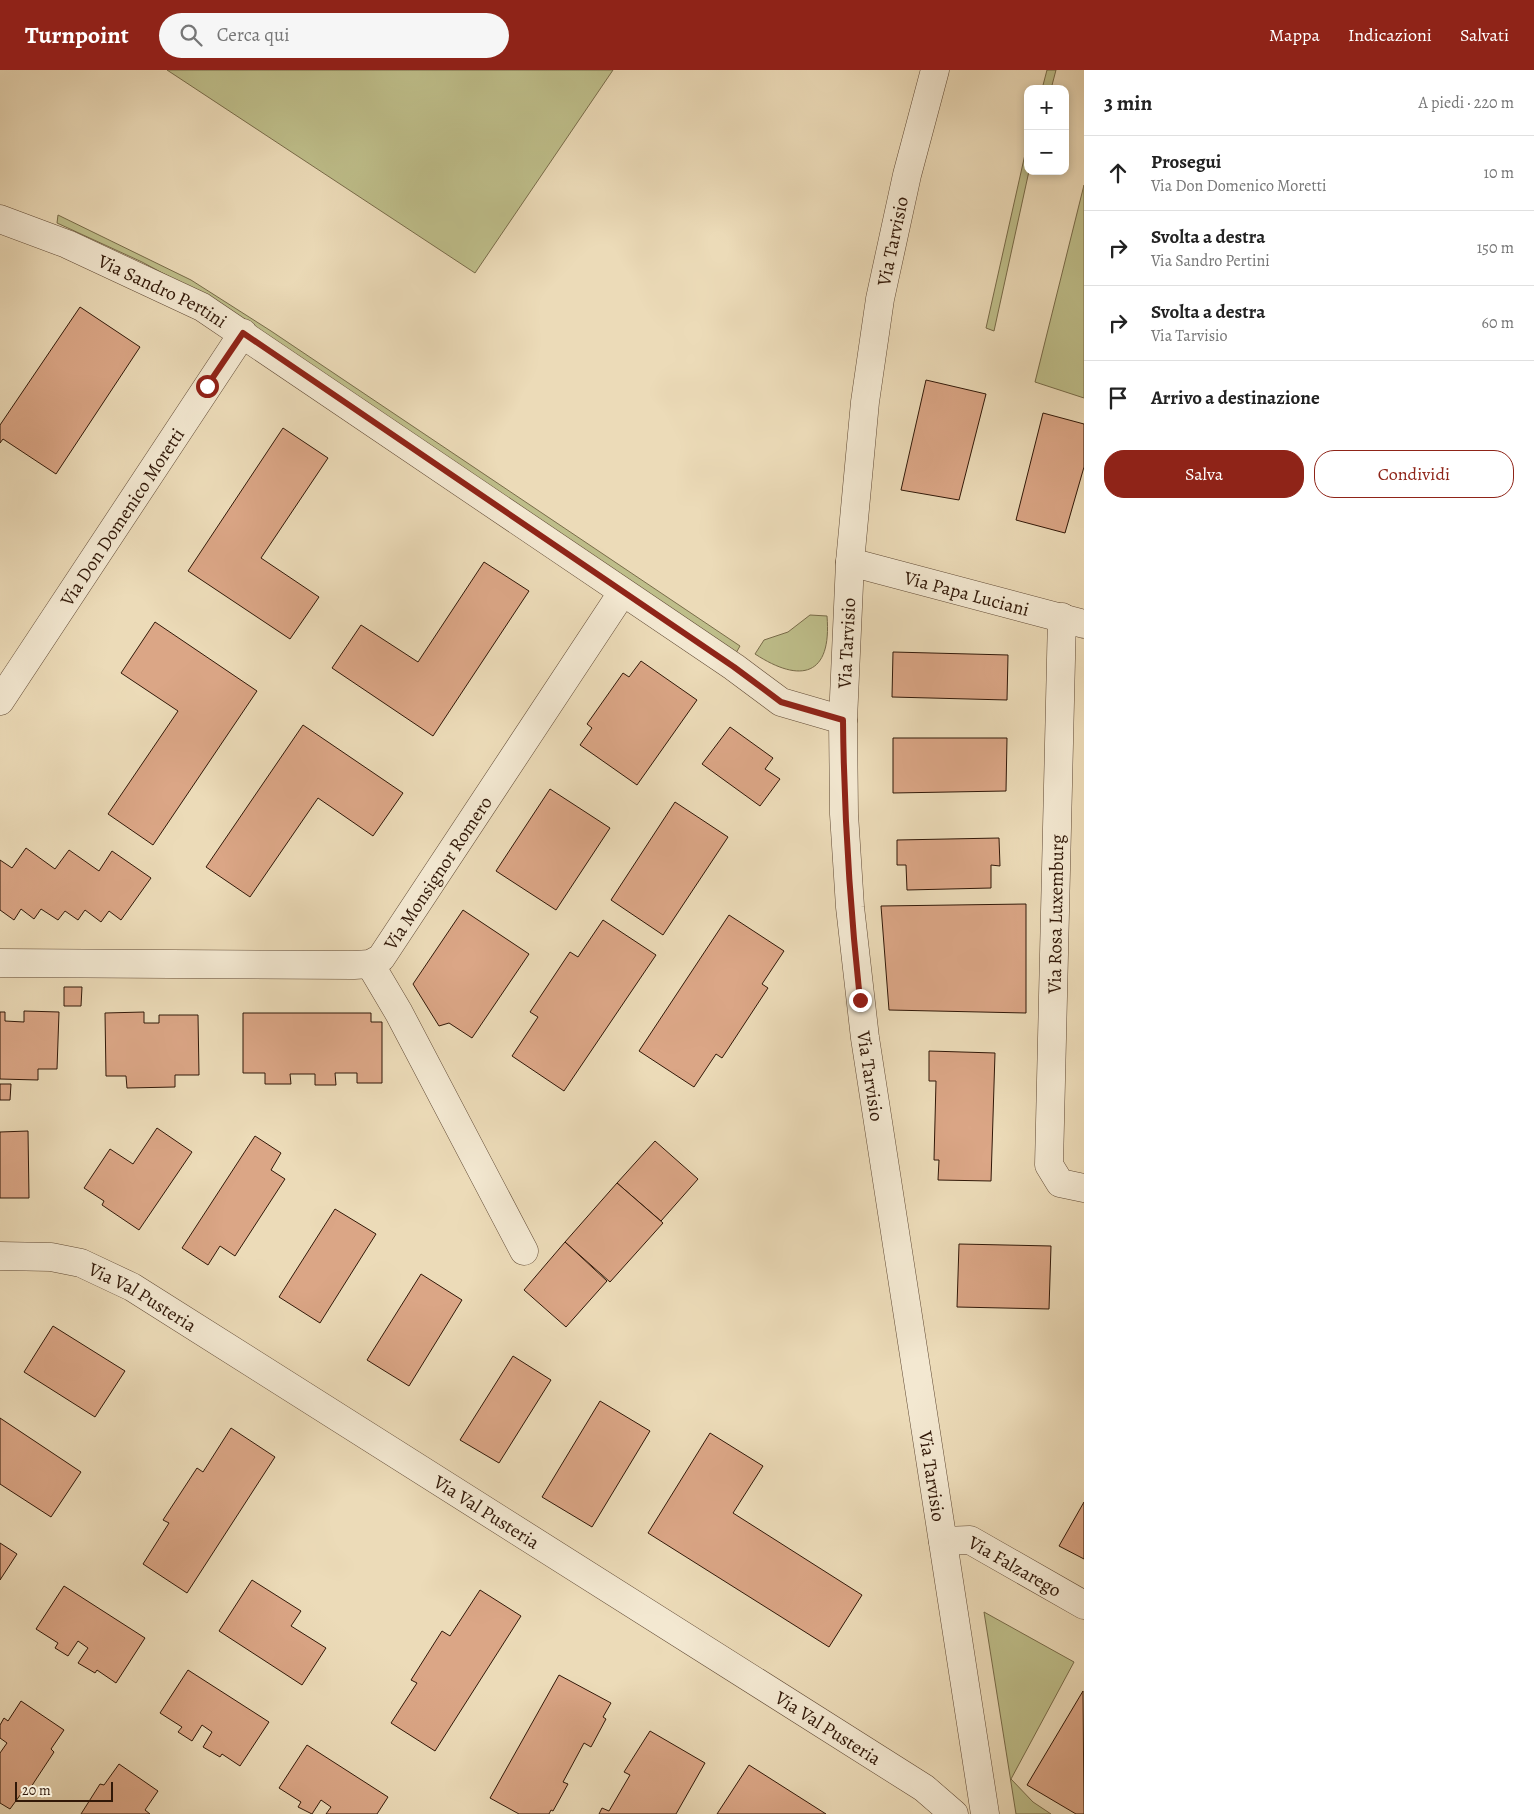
<!DOCTYPE html>
<html lang="it">
<meta charset="utf-8">
<style>
:root{--surface:#fff;--page:#f6f6f6;--text:#222;--muted:#767676;--line:#e0e0e0;--accent:#8f2418}
body{margin:0;font-family:Alegreya,serif;background:var(--page);color:var(--text)}
.controls{position:absolute;right:15px;top:15px;display:grid;overflow:hidden;border-radius:10px;box-shadow:0 2px 8px #0003}
.controls button{width:45px;height:45px;display:grid;place-items:center;padding:0;border:0;border-bottom:1px solid var(--line);background:var(--surface);color:var(--text);font:25px sans-serif}
.scale{position:absolute;left:15px;bottom:12px;width:98px;box-sizing:border-box;padding-left:5px;border:2px solid #311808;border-top:0;font-size:14px;line-height:18px;white-space:nowrap;color:#311808;-webkit-text-stroke:4px #f3e8d1;paint-order:stroke}
.stop{position:absolute;width:15px;height:15px;margin:-11px;border:4px solid #8f2418;border-radius:50%;background:#fff}
.stop.end{background:#8f2418;border-color:#fff;box-shadow:0 1px 5px #0008}
.list{margin:0;padding:0;list-style:none}
h2{display:flex;justify-content:space-between;align-items:center;height:65px;margin:0;padding:0 20px;font-size:21px}
h2 small{font-size:16px;font-weight:400;color:var(--muted)}
.list li{display:grid;grid-template-columns:32px 1fr auto;gap:15px;align-items:center;box-sizing:border-box;height:75px;padding:0 20px;border-top:1px solid var(--line)}
.list b{display:block;font-size:19px;white-space:nowrap}
.list p{margin:0;font-size:16px;white-space:nowrap;color:var(--muted)}
.list em{font-size:16px;font-style:normal;color:var(--muted)}
.actions{display:flex;gap:10px;padding:15px 20px}
.actions a{flex:1;padding:11px 0;border:1px solid var(--accent);border-radius:20px;text-align:center;font-size:18px;color:var(--accent)}
.actions .main{background:var(--accent);color:#fff}
.icon{flex:none;width:28px;height:28px;fill:none;stroke:currentColor;stroke-width:2;stroke-linecap:round;stroke-linejoin:round}
.map{position:relative;flex:none;width:1084px;height:1744px;overflow:hidden}
header{display:flex;align-items:center;gap:30px;box-sizing:border-box;height:70px;padding:0 25px;background:var(--accent);color:#fff}
header strong{font-size:24px}
nav{display:flex;gap:28px;margin-inline-start:auto;font-size:18px}
.search{width:350px;height:45px;background:var(--page);display:flex;align-items:center;gap:12px;box-sizing:border-box;padding:0 18px;border-radius:28px;color:var(--muted);font-size:19px}
main{display:flex}
aside{flex:1;background:var(--surface)}
.map>svg:first-child{display:block}
</style>
<header>
<strong>Turnpoint</strong>
<div class="search"><svg class="icon" aria-label="search" viewBox="0 0 24 24"><circle cx="10" cy="10" r="6"/><path d="M15 15l6 6"/></svg>Cerca qui</div>
<nav><a>Mappa</a><a>Indicazioni</a><a>Salvati</a></nav>
</header>
<main>
<div class="map">
<svg width="1084" height="1744" viewBox="0 0 1084 1744">
<rect width="100%" height="100%" fill="#ecdbb8"/>
<filter id="stains"><feTurbulence type="fractalNoise" baseFrequency=".004" numOctaves="4"/><feColorMatrix values="0 0 0 0 .2 0 0 0 0 .09 0 0 0 0 .02 0 0 0 .5 -.17"/></filter>
<radialGradient id="worn" r=".72"><stop offset=".6" stop-color="#630" stop-opacity="0"/><stop offset="1" stop-color="#630" stop-opacity=".3"/></radialGradient>
<g fill="#bebe8a" stroke="#786b49">
<polygon points="167,0 613,0 475,203"/>
<polygon points="1047,0 1056,0 1051,19 1042,19"/>
<polygon points="1028,71 1029,101 994,261 986,258"/>
<polygon points="1084,115 1084,328 1035,312"/>
<polygon points="58,145 191,210 271,261 740,576 736,583 216,232 142,192 57,153"/>
<path d="M810,545L827,546C832,606 801,614 755,584L764,570L788,562Z"/>
<polygon points="984,1542 1074,1592 1011,1709 1033,1732 1051,1744 1016,1744"/>
</g>
<g fill="#dba686" stroke="#311808">
<polygon points="80,237 140,277 56,404 3,369 0,373 0,355"/>
<polygon points="926,310 986,324 959,430 901,420"/>
<polygon points="1043,343 1084,354 1084,397 1065,463 1016,450"/>
<polygon points="283,358 328,388 261,488 319,527 290,569 188,501"/>
<polygon points="484,492 529,521 433,666 332,598 361,555 418,592"/>
<polygon points="155,552 257,621 153,775 108,744 178,641 121,603"/>
<polygon points="893,582 1008,585 1007,630 892,627"/>
<polygon points="641,591 697,630 637,715 580,675 592,658 587,654 623,603 629,607"/>
<polygon points="303,655 403,723 373,766 318,728 250,827 206,797"/>
<polygon points="730,657 773,688 765,699 780,709 760,736 702,694"/>
<polygon points="893,668 1007,668 1006,721 893,723"/>
<polygon points="550,719 610,758 556,840 496,801"/>
<polygon points="675,732 728,767 663,865 611,830"/>
<polygon points="999,768 1000,796 991,795 991,818 907,820 906,795 897,795 897,770"/>
<polygon points="26,778 55,799 69,780 99,801 112,781 151,808 121,850 109,841 101,852 85,840 78,850 65,841 58,850 41,839 34,849 21,839 14,850 0,840 0,790 12,798"/>
<polygon points="1026,834 1026,943 889,940 881,836"/>
<polygon points="463,840 529,884 472,968 449,953 439,956 413,914"/>
<polygon points="729,845 784,881 762,914 768,918 722,988 716,984 694,1017 639,981"/>
<polygon points="603,850 656,885 564,1021 512,986 538,947 530,942 570,882 578,887"/>
<polygon points="64,917 82,917 81,936 64,936"/>
<polygon points="24,941 59,942 57,999 38,999 38,1010 0,1009 0,942 5,942 5,951 24,952"/>
<polygon points="144,942 144,953 159,953 159,945 198,945 199,1005 175,1005 175,1017 127,1018 126,1006 106,1006 105,943"/>
<polygon points="243,943 371,943 371,952 382,952 382,1013 357,1013 357,1003 335,1003 336,1015 315,1015 315,1004 290,1004 291,1014 265,1014 265,1003 243,1003"/>
<polygon points="929,981 995,983 991,1111 938,1110 939,1090 934,1090 936,1011 929,1011"/>
<polygon points="0,1014 11,1014 10,1030 0,1030"/>
<polygon points="157,1058 192,1082 139,1160 102,1135 104,1131 84,1118 110,1079 133,1094"/>
<polygon points="28,1061 29,1128 0,1128 0,1062"/>
<polygon points="255,1066 281,1083 271,1100 285,1109 235,1186 220,1176 208,1195 182,1178"/>
<polygon points="655,1071 698,1109 661,1151 617,1113"/>
<polygon points="617,1113 663,1153 610,1212 565,1172"/>
<polygon points="335,1139 376,1164 320,1253 279,1227"/>
<polygon points="565,1172 607,1211 566,1257 524,1220"/>
<polygon points="959,1174 1051,1176 1049,1239 957,1237"/>
<polygon points="421,1204 462,1230 409,1316 367,1290"/>
<polygon points="53,1256 125,1301 95,1347 24,1302"/>
<polygon points="513,1286 551,1310 499,1393 460,1370"/>
<polygon points="600,1331 650,1361 592,1457 542,1427"/>
<polygon points="0,1348 81,1402 51,1447 0,1414"/>
<polygon points="231,1358 275,1387 187,1523 143,1494 169,1453 163,1450 197,1398 203,1402"/>
<polygon points="710,1363 763,1396 733,1443 862,1525 829,1577 648,1463"/>
<polygon points="1084,1432 1084,1489 1059,1476"/>
<polygon points="0,1473 17,1484 0,1510"/>
<polygon points="252,1510 301,1541 291,1556 326,1578 302,1615 219,1561"/>
<polygon points="64,1516 145,1568 116,1613 97,1600 95,1603 78,1593 88,1578 78,1571 68,1586 55,1578 58,1573 36,1559"/>
<polygon points="480,1520 521,1546 435,1681 391,1653 417,1613 411,1610 442,1561 450,1566"/>
<polygon points="188,1600 269,1652 240,1696 222,1684 220,1687 203,1677 212,1662 202,1655 192,1671 178,1662 182,1657 160,1643"/>
<polygon points="559,1605 611,1633 603,1647 606,1649 591,1677 584,1673 563,1712 568,1714 553,1741 551,1740 549,1744 519,1744 490,1728"/>
<polygon points="1083,1621 1084,1744 1076,1744 1027,1715"/>
<polygon points="21,1631 64,1660 51,1679 54,1682 29,1720 26,1717 10,1739 0,1733 0,1683 7,1673 0,1668 0,1655 4,1648 8,1651"/>
<polygon points="650,1661 705,1693 676,1744 599,1744 602,1738 609,1741 630,1705 624,1702"/>
<polygon points="307,1675 388,1727 377,1744 326,1744 331,1737 321,1730 312,1744 298,1737 301,1732 279,1718"/>
<polygon points="119,1694 158,1721 145,1740 150,1744 81,1744 100,1714 104,1715"/>
<polygon points="749,1695 826,1744 717,1744"/>
</g>
<g fill="none" stroke-linecap="round" stroke-linejoin="round">
<defs>
<g id="minor">
<path id="s1" d="M935,0L907,105L880,229L865,332L850,492L843,650L844,744L850,837L865,968L985,1744"/>
<path id="s2" d="M0,149L67,174L202,237L734,597L781,632L843,650"/>
<path id="s3" d="M850,492L1084,554"/>
<polyline points="1062,547 1049,1095 1060,1113 1084,1118"/>
<path id="s4" d="M0,631L243,263"/>
<path id="s5" d="M0,893L354,895L370,894L381,888L622,523"/>
<polyline points="370,894 399,943 524,1181"/>
<path id="s6" d="M0,1186L51,1187L81,1193L132,1217L924,1718L954,1744"/>
<path id="s7" d="M943,1471L970,1470L1084,1535"/>
</g>
</defs>
<use href="#minor" stroke="#604934" stroke-width="29"/>
<use href="#minor" stroke="#f3e8d1" stroke-width="28"/>
</g>
<g fill="none" stroke-linecap="round" stroke-linejoin="round">
<path stroke="#8f2418" stroke-width="6" d="M207,316L243,263L734,597L781,632L843,650C844,744 850,837 860,930"/>
</g>
<g text-anchor="middle" stroke-width="4" stroke-linejoin="round" paint-order="stroke">
<g font-size="19" fill="#311808" stroke="#f3e8d1">
<text transform="translate(892 171) rotate(-78)" y="7">Via Tarvisio</text>
<text dy="7" stroke="none"><textPath href="#s2" startOffset="178">Via Sandro Pertini</textPath></text>
<text dy="7" stroke="none"><textPath href="#s4" startOffset="221">Via Don Domenico Moretti</textPath></text>
<text dy="7" stroke="none"><textPath href="#s3" startOffset="121">Via Papa Luciani</textPath></text>
<text transform="translate(846 573) rotate(-87)" y="7">Via Tarvisio</text>
<text dy="7" stroke="none"><textPath href="#s5" startOffset="485">Via Monsignor Romero</textPath></text>
<text transform="translate(1055 844) rotate(-89)" y="7">Via Rosa Luxemburg</text>
<text dy="7" stroke="none"><textPath href="#s1" startOffset="1016">Via Tarvisio</textPath></text>
<text dy="7" stroke="none"><textPath href="#s6" startOffset="152">Via Val Pusteria</textPath></text>
<text dy="7" stroke="none"><textPath href="#s1" startOffset="1421">Via Tarvisio</textPath></text>
<text dy="7" stroke="none"><textPath href="#s6" startOffset="558">Via Val Pusteria</textPath></text>
<text dy="7" stroke="none"><textPath href="#s7" startOffset="79">Via Falzarego</textPath></text>
<text dy="7" stroke="none"><textPath href="#s6" startOffset="962">Via Val Pusteria</textPath></text>
</g>
</g>
<rect width="100%" height="100%" filter="url(#stains)"/>
<rect width="100%" height="100%" fill="url(#worn)"/>
</svg>
<div class="controls">
<button>+</button>
<button>−</button>
</div>
<div class="scale">20 m</div>
<div class="stop" style="left:207px;top:316px"></div>
<div class="stop end" style="left:860px;top:930px"></div>
</div>
<aside>
<h2>3 min<small>A piedi · 220 m</small></h2>
<ul class="list">
<li><svg class="icon" aria-label="ahead" viewBox="0 0 24 24"><path d="M12 20V5M6 11l6-6 6 6"/></svg><div><b>Prosegui</b><p>Via Don Domenico Moretti</p></div><em>10 m</em></li>
<li><svg class="icon" aria-label="right" viewBox="0 0 24 24"><path d="M7 20v-9h11M14 6l5 5-5 5"/></svg><div><b>Svolta a destra</b><p>Via Sandro Pertini</p></div><em>150 m</em></li>
<li><svg class="icon" aria-label="right" viewBox="0 0 24 24"><path d="M7 20v-9h11M14 6l5 5-5 5"/></svg><div><b>Svolta a destra</b><p>Via Tarvisio</p></div><em>60 m</em></li>
<li><svg class="icon" aria-label="arrive" viewBox="0 0 24 24"><path d="M6 21V4h12l-3 4 3 4H6"/></svg><div><b>Arrivo a destinazione</b></div></li>
</ul>
<div class="actions"><a class="main">Salva</a><a>Condividi</a></div>
</aside>
</main>
